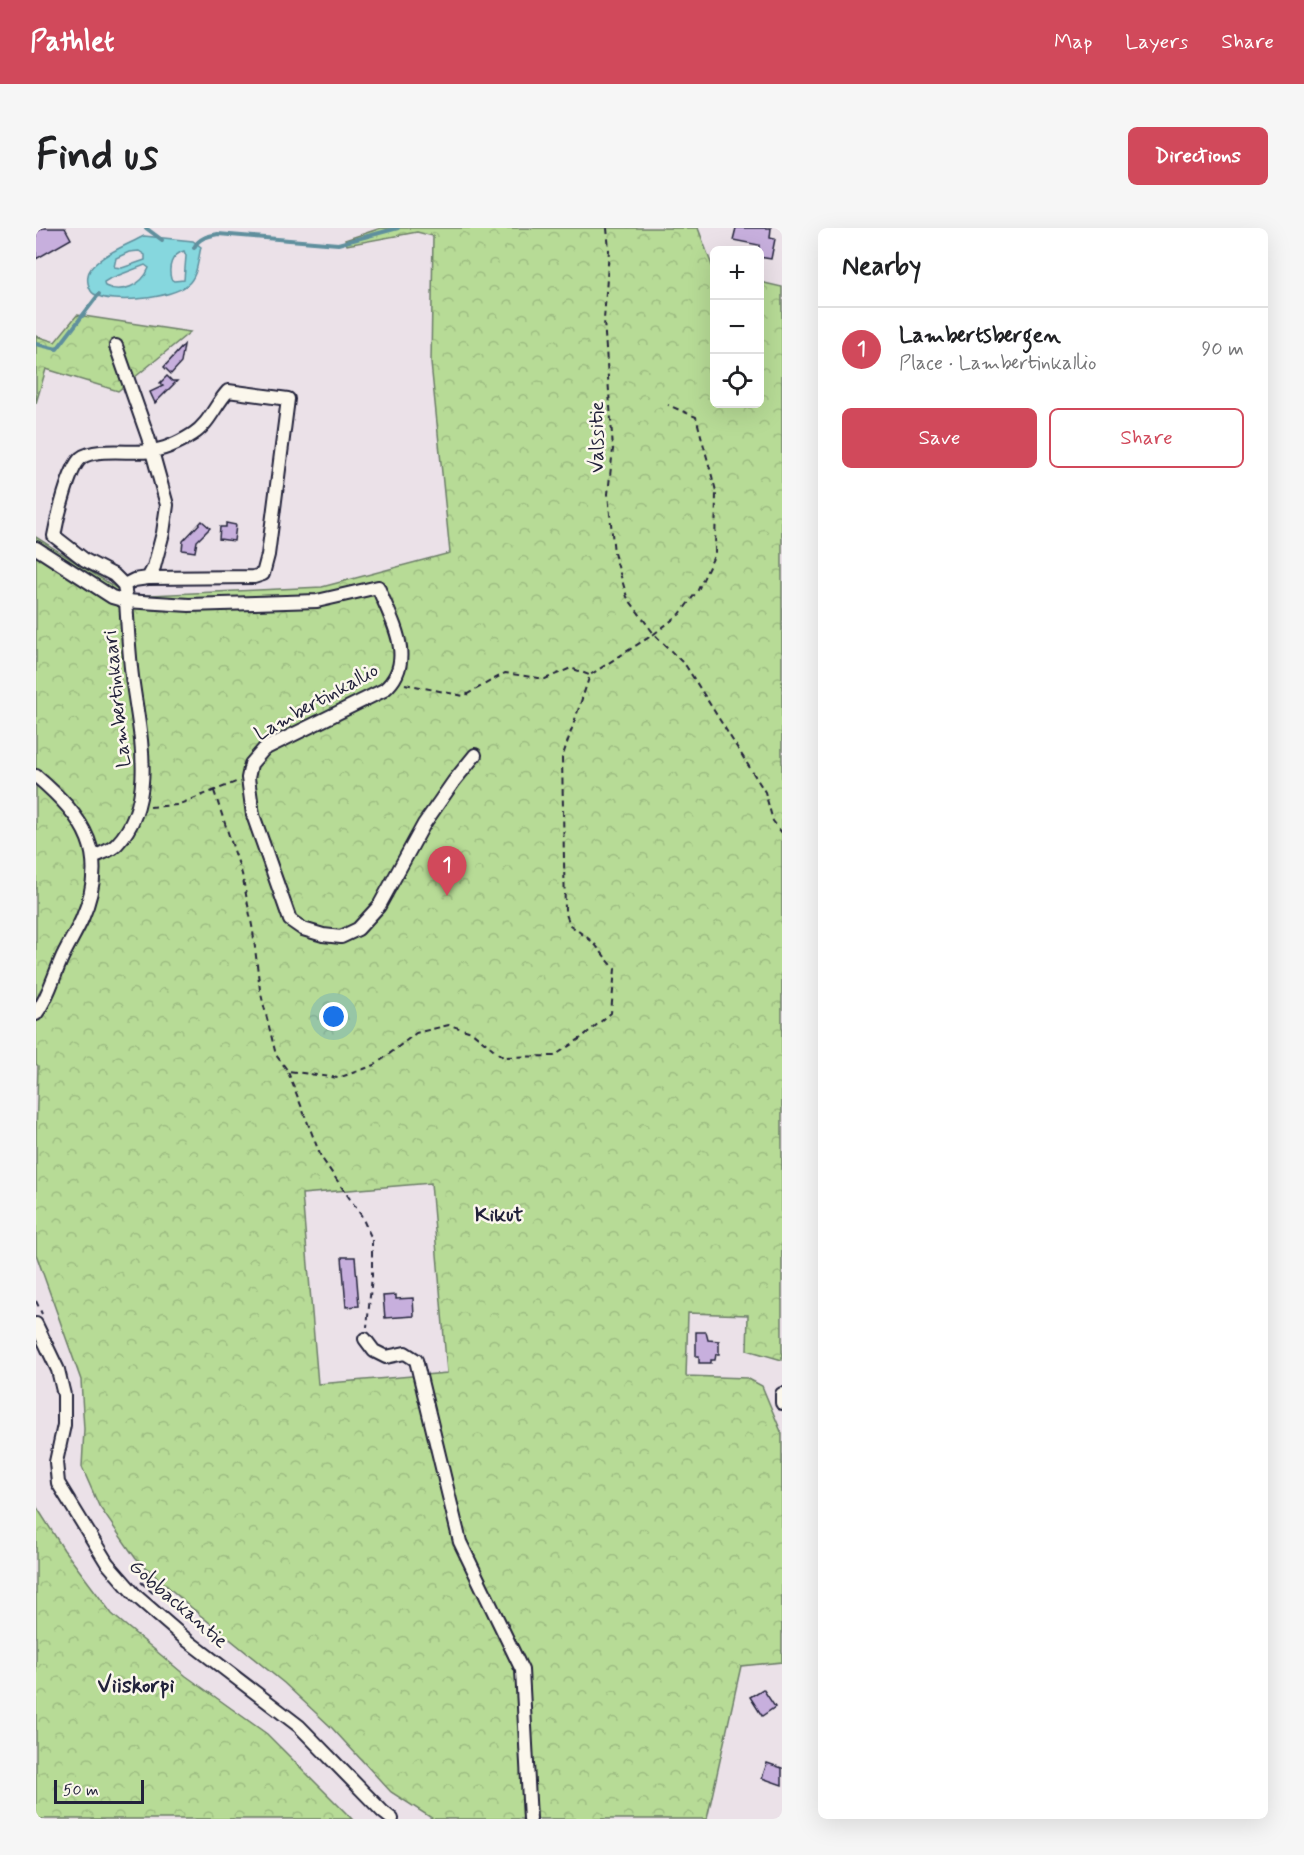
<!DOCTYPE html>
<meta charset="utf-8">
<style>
:root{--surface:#fff;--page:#f6f6f6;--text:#202124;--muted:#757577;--line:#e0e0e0;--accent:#d1495b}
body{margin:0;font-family:Mynerve,sans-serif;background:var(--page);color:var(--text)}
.controls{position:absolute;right:18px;top:18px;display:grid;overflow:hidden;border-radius:9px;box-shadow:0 6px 24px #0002}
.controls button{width:54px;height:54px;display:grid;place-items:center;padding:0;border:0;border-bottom:2px solid var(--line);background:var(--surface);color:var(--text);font:30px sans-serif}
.scale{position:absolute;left:18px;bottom:15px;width:90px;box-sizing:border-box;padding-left:6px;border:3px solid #22223b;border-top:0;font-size:16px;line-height:21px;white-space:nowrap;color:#22223b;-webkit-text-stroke:4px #fbf7ec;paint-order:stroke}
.you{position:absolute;left:298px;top:789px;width:21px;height:21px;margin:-15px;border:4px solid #fff;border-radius:50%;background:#1a73e8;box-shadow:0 0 0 9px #1a73e833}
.badge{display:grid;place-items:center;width:39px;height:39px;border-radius:50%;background:var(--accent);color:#fff;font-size:20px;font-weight:700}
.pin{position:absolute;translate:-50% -50px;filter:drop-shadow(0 2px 3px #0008)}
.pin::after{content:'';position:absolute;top:32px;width:21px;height:18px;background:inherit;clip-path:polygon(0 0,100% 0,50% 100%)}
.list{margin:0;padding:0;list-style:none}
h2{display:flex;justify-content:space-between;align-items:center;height:78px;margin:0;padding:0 24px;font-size:26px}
h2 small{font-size:20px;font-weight:400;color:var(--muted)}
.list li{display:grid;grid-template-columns:39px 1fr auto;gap:18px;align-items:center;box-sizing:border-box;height:84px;padding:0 24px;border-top:2px solid var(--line)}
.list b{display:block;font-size:22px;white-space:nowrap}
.list p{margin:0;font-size:20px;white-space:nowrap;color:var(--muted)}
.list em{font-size:20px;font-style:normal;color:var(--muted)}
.actions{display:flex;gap:12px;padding:18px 24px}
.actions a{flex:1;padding:14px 0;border:2px solid var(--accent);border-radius:9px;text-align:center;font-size:21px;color:var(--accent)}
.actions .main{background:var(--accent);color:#fff}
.icon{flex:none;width:33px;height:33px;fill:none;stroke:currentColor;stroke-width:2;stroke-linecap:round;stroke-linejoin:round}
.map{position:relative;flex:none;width:746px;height:1591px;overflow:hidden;border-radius:9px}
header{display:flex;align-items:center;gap:36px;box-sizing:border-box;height:84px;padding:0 30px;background:var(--accent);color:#fff}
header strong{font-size:28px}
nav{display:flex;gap:33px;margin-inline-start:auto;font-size:21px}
.intro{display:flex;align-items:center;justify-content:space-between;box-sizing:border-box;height:144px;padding:0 36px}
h1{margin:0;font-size:42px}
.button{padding:15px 27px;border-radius:9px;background:var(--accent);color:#fff;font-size:21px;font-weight:700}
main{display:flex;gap:36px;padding:0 36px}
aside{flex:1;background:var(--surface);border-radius:9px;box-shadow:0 6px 24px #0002}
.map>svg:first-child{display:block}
</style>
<header>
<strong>Pathlet</strong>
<nav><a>Map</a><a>Layers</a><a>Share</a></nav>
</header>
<div class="intro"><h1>Find us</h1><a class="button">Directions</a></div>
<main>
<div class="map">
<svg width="746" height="1591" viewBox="0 0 746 1591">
<defs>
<pattern id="forest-crowns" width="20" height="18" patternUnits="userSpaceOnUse" patternTransform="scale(1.5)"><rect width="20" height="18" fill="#b7db96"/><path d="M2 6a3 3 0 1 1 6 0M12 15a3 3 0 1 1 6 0" fill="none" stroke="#9dbc82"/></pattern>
</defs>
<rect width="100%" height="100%" fill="#ebe1e8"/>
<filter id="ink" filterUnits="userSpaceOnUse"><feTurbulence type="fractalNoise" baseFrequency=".0167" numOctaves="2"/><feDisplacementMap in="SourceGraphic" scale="12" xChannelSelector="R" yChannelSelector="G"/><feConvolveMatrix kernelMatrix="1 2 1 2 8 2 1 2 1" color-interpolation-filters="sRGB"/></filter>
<g filter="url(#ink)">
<g fill="url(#forest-crowns)" stroke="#6c7e68" stroke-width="1.5" fill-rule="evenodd">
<path d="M345,0H662L678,43V176H724V54L746,59V1132L711,1122L712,1087L652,1085L650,1148L711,1150L726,1158L746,1206V1434L705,1438L671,1591H397L355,1564L296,1500L248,1455L164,1387L100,1331L63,1278L46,1239L48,1201L45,1152L0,1026V907L2,838L0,836V309L93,368L286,359L414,325L395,135L397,8L381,4L311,17L309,12ZM395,955L411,1145L282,1156L266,966Z"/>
<polygon points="41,87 154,104 82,163 10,141 0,175 0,108 19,114"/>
<polygon points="0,1278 28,1322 76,1386 150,1448 231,1506 316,1591 0,1591"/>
</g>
<path fill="#86d7de" stroke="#5e8f9d" stroke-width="1.5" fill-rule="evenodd" d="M108,8L157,13L165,19C162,31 162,48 151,57C137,70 75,77 58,66C54,64 53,59 52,55C51,49 52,43 57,38C71,24 91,17 108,8ZM103,23L109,27V32L86,40L78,39L80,30L93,24ZM148,23L150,28L148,52L138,53L135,51C132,39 135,27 148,23ZM109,37L113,40C106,58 85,66 69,58L68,54L73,51Z"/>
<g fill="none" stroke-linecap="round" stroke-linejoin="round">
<g stroke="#5e8f9d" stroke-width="4">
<polyline points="110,0 126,12"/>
<path d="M158,20C162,10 172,8 182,6L302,16L362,0"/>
<polyline points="0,116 21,121 63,66"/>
</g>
</g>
<g fill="#c7afdd" stroke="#22223b" stroke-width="1.5">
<polygon points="7,0 29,0 35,11 0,31 0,4"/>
<polygon points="700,0 735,0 734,10 739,11 735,31 723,29 723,17 697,12"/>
<polygon points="148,117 145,135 135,146 128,139"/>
<polygon points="131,148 136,153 141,153 119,175 114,164 127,158 124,155"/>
<polygon points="166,293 174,300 161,313 159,324 146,322 147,313"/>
<polygon points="190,295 200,297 198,313 183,311 184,299 190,299"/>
<polygon points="306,1029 319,1029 323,1078 310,1079"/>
<polygon points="360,1067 360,1071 377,1070 378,1088 349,1090 347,1068"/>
<polygon points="660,1104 670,1104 672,1112 683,1113 683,1126 680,1126 679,1132 675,1132 675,1135 663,1135 663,1128 660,1128"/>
<polygon points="727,1461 739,1479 726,1488 714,1469"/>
<polygon points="731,1535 746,1540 746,1557 726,1550"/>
</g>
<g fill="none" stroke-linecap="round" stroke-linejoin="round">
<defs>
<g id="minor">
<polyline points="80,118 112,209 131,277 127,305 118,339 112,350 98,352 88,357"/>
<path d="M0,320L76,369L90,373L153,377L281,373L342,359C355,392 382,433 348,462L228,521L215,536L212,550L217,587L254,692L267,701L287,707L305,709L322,701L343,678L388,596L418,553L439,527"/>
<path d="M86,372L90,369L88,357L78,347L49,332L18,308C21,291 33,240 45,230C59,219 97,226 114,223C128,222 146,213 157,206C173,196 179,177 192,163L252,171L232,327L227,346L218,349L112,350"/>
<path d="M0,548C49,590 74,626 46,691C40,705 31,718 25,732C17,750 12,770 0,786"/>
<path d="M57,629C65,625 75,623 81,616C121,574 104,507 97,456C93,429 92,401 90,373"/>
<polyline points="0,1096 22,1142 28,1167 28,1197 20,1234 22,1255 71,1335 100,1368 152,1413 263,1498 347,1584 356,1591"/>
<polyline points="329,1111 338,1123 350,1129 369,1125 380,1132 424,1314 486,1442 494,1591"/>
<polyline points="746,1166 746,1175"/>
</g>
</defs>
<use href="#minor" stroke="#22223b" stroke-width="16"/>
<g stroke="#22223b" stroke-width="2" stroke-dasharray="6 4.5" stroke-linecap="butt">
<polyline points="571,0 573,22 568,92 577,221 572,266 578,325 591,369 618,406 650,438 729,564 737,593 746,605"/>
<polyline points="369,456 428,468 469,445 509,451 535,440 553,447"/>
<polyline points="178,563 206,646 217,703 224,762 240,827 252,843 302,850 339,837 380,805 413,797 436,804 467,829 518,828 545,810 575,785 579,741 557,714 534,697 529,683 526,530 554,447 618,406 644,386 662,362 679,326 680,263 660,189 632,177"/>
<polyline points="114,579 141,577 200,554"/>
<polyline points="252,844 285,929 325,987 336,1011 336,1048 331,1099"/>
<polyline points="0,1073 6,1086"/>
<polyline points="105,1354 119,1367"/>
</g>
<use href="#minor" stroke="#fbf7ec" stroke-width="12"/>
</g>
</g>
<g text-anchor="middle" stroke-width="5" stroke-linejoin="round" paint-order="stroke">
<g font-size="20" fill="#22223b" stroke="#fbf7ec">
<text transform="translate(560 209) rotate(-90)" y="7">Valssitie</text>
<text transform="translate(80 471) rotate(-96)" y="7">Lambertinkaari</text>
<text transform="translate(280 473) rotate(-29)" y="7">Lambertinkallio</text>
<text transform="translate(143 1375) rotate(41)" y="7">Gobbackantie</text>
</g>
<g font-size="21" font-weight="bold" fill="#22223b" stroke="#fbf7ec">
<text x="463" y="993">Kikut</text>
</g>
<g font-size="22" font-weight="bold" fill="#22223b" stroke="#fbf7ec">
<text x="100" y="1464">Viiskorpi</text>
</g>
</g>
</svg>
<div class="controls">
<button>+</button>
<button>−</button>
<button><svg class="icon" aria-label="locate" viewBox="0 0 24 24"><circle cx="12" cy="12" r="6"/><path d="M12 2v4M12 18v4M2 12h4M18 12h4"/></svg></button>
</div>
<div class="scale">50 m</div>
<div class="you"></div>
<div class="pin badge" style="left:411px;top:668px">1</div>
</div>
<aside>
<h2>Nearby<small></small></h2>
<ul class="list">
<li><span class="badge">1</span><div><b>Lambertsbergen</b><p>Place · Lambertinkallio</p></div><em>90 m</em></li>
</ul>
<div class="actions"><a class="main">Save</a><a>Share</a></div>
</aside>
</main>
